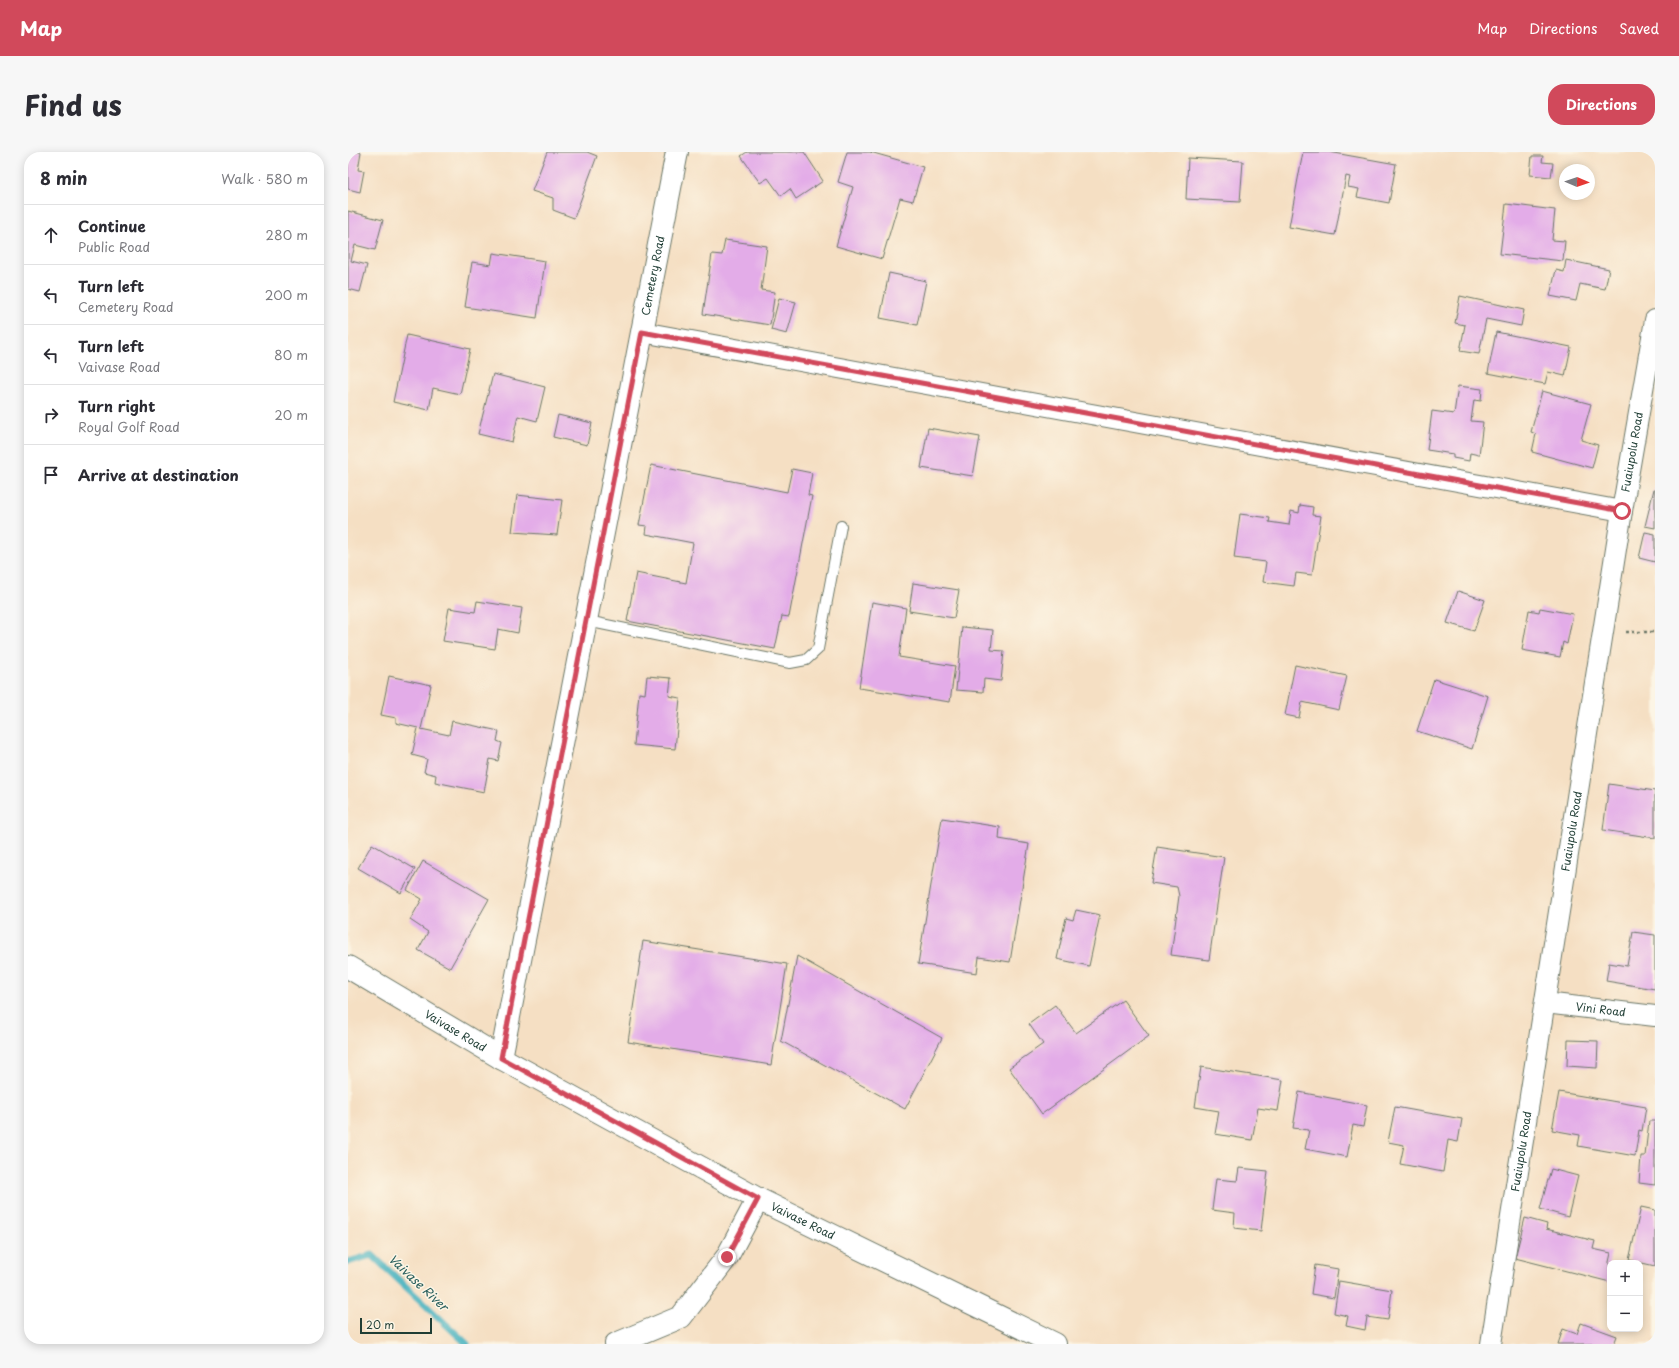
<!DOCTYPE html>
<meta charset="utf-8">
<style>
:root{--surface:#fff;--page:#f7f7f7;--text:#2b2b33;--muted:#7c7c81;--line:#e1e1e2;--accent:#d1495b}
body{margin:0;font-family:"Playpen Sans",sans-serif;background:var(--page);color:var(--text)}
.controls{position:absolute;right:12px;bottom:12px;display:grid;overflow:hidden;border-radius:8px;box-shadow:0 2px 10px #0003}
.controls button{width:36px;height:36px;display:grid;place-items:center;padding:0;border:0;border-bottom:1px solid var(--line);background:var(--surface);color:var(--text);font:20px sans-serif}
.compass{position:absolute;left:1211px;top:12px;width:36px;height:36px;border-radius:50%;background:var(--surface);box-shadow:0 2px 10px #0003;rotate:92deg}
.scale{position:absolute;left:12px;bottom:10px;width:72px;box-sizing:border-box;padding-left:4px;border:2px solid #1f3d34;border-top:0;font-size:11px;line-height:14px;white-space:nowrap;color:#1f3d34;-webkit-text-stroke:3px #fcf5e5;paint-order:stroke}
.stop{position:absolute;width:12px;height:12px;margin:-9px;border:3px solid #d1495b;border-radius:50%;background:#fff}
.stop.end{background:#d1495b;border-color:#fff;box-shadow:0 1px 4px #0008}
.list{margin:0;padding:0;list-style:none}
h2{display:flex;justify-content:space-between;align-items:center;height:52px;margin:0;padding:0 16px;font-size:17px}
h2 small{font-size:13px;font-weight:400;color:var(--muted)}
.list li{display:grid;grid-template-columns:26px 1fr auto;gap:12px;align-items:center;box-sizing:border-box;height:60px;padding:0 16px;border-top:1px solid var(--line)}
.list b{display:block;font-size:15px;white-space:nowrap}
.list p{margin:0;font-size:13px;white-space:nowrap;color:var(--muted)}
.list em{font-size:13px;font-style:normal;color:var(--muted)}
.icon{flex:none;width:22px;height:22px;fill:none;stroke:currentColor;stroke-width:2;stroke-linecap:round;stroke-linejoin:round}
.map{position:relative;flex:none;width:1307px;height:1192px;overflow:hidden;border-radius:16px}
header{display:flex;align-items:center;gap:24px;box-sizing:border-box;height:56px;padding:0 20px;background:var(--accent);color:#fff}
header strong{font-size:19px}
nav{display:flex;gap:22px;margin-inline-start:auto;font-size:14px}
.intro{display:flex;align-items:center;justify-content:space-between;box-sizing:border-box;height:96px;padding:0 24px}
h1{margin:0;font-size:28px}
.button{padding:10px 18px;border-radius:16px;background:var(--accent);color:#fff;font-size:14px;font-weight:700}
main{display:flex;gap:24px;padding:0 24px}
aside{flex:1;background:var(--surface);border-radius:16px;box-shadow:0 2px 10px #0003}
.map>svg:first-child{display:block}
</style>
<header>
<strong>Map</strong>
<nav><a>Map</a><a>Directions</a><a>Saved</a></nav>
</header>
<div class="intro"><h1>Find us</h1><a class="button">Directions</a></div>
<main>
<aside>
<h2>8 min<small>Walk · 580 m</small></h2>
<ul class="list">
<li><svg class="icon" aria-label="ahead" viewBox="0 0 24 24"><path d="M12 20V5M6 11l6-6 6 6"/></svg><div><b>Continue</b><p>Public Road</p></div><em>280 m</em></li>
<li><svg class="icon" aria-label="left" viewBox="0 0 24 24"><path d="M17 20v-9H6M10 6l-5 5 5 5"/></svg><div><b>Turn left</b><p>Cemetery Road</p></div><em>200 m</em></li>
<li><svg class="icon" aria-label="left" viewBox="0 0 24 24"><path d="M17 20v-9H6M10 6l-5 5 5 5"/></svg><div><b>Turn left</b><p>Vaivase Road</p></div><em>80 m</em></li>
<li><svg class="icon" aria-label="right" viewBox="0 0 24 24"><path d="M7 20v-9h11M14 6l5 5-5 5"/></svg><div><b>Turn right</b><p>Royal Golf Road</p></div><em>20 m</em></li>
<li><svg class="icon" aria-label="arrive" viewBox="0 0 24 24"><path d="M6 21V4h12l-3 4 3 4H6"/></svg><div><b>Arrive at destination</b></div></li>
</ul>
</aside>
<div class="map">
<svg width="1307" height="1192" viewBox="0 0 1307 1192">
<rect width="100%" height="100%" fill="#fcf5e5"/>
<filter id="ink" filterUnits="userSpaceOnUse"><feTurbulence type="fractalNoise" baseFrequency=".025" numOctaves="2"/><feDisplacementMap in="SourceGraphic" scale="8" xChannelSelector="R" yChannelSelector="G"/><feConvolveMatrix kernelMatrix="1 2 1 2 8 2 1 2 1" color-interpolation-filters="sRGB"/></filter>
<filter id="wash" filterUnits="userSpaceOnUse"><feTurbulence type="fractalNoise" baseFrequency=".012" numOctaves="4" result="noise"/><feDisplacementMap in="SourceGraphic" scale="16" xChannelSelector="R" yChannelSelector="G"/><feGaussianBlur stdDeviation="0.9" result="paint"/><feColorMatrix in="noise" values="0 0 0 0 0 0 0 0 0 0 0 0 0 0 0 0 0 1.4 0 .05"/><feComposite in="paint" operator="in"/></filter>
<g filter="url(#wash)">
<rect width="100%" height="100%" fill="#f5dfc3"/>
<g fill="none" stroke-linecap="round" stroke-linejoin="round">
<polyline stroke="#43b1bf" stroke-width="7" points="0,1110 24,1103 119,1192"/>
</g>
<g id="blocks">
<g fill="#e3ace8">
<polygon points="0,0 13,0 10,18 16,19 12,40 0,37"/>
<polygon points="199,0 239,0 249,4 226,66 205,58 205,46 184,39"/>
<polygon points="399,0 456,0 475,29 448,47 442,37 433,44 420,26 412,31 393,4"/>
<polygon points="499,0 522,0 575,15 565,49 552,46 534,107 488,94 505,35 490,30"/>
<polygon points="955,0 981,0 1048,12 1041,51 1009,45 1011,37 1000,35 1002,25 998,24 987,83 941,75"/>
<polygon points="1184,4 1195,4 1194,10 1205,11 1203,25 1182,23"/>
<polygon points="840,6 895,9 892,50 838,47"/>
<polygon points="1158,52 1207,58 1204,88 1217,89 1215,109 1152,102"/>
<polygon points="0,59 35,68 27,98 7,93 3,109 19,113 12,140 0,137"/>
<polygon points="377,88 419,94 413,138 427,140 422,173 355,162 364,102 374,103"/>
<polygon points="145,101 197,109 189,166 117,155 124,110 143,113"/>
<polygon points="1218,108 1261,117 1257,137 1232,132 1228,149 1202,144 1208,118 1216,120"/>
<polygon points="541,121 578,129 569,173 532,166"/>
<polygon points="1112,144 1176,158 1173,174 1138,167 1131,202 1112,199 1117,173 1107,171"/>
<polygon points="431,146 448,150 439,182 423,178"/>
<polygon points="1148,180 1223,195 1217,224 1200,220 1197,232 1140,221"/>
<polygon points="59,183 122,197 112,242 85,236 81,258 45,250"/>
<polygon points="145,222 197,235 189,269 170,264 164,290 130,282"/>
<polygon points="1110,234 1134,237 1133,249 1126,248 1123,269 1135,270 1131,303 1122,301 1121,309 1105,306 1105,302 1079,298 1084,259 1106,262"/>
<polygon points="1194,239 1243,252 1233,288 1250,293 1244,316 1184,300 1188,282 1183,280"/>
<polygon points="210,263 244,271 239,293 205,285"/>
<polygon points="580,276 632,285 625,324 573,316"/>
<polygon points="303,313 439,340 444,317 464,321 460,343 464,344 441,465 434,464 427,497 279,469 288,421 338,431 345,391 298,382 299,374 291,373"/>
<polygon points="1306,337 1307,337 1307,376 1297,374"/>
<polygon points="169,343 214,348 209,383 164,380"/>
<polygon points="952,353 965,355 964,363 973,364 964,423 948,421 946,434 915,430 918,410 886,406 892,362 922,366 921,370 941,373 943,359 951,361"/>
<polygon points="1297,380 1307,382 1307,410 1291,406"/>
<polygon points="565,431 611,438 606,466 561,459"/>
<polygon points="1110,439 1137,448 1126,479 1099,471"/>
<polygon points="129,449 174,456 170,481 150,477 147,497 95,489 101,456 127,460"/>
<polygon points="524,450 558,456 551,505 607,514 602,550 511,536"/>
<polygon points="1192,456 1225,462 1219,492 1215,490 1212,505 1174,498 1181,458 1191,460"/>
<polygon points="614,475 645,478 643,498 656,499 653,529 636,527 635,540 608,538"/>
<polygon points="947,513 999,524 991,558 954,550 951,566 937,563"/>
<polygon points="41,524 83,533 73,577 101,583 104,569 151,579 149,589 154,591 150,609 142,607 136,640 87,630 88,623 76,620 79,607 64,603 70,576 48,571 48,566 33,563"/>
<polygon points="299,524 323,526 321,544 332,546 327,597 286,593 291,541 297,542"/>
<polygon points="1086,527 1140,544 1124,597 1069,579"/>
<polygon points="1261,632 1307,639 1307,686 1255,678"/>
<polygon points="594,666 652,675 651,687 681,692 662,810 631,805 629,821 570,812"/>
<polygon points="24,692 67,717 53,741 10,716"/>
<polygon points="809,695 876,705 861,808 823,803 831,744 829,735 803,731"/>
<polygon points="75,709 141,747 102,816 70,798 80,780 62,768 74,747 59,738"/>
<polygon points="728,758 752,763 741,814 709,807 718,766 725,768"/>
<polygon points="1285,780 1307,783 1307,837 1258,829 1261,811 1279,814"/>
<polygon points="295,789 439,812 423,913 280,890"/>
<polygon points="449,804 594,886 557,957 433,889"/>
<polygon points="775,848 801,884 694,962 661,916 695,892 681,872 707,853 728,881"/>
<polygon points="1220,888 1250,889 1249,916 1219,914"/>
<polygon points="853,915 935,928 930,959 910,956 904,988 867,982 871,959 847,955"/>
<polygon points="951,940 1019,953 1015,975 1005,973 999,1005 957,997 961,978 945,976"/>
<polygon points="1211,940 1298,955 1294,979 1291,978 1287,1004 1230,994 1232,983 1204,978"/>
<polygon points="1047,955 1114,967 1110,990 1100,988 1095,1020 1052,1012 1056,993 1040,990"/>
<polygon points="1301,969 1307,969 1307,1033 1291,1031 1293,1004 1297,1004"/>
<polygon points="891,1016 920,1019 913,1079 886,1076 887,1061 864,1058 868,1027 889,1029"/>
<polygon points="1203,1017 1230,1024 1220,1065 1192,1057"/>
<polygon points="1293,1055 1307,1058 1307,1114 1281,1108"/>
<polygon points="1177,1066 1199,1072 1198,1077 1247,1089 1245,1097 1263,1101 1261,1110 1262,1130 1167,1106"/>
<polygon points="967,1113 990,1117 986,1146 963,1142"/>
<polygon points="991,1129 1044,1138 1040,1168 1019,1165 1017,1178 998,1174 1000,1164 986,1161"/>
<polygon points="1233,1171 1269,1184 1266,1192 1210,1192 1215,1177 1229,1182"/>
</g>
</g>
</g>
<g filter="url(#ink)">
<use href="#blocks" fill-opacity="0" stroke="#6a7666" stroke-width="1"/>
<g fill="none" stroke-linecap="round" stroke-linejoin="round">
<defs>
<polyline id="lane" points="239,469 442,511 458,508 470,497 493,374"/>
<g id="street">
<polyline points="294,180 1274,359"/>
<path id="s1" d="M1197,851L1307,864"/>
<path id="s2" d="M1143,1192L1274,359L1307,168"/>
</g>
<g id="secondary">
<path id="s3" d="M0,815L153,906L410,1047L707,1192"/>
<path id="s4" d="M153,906L329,0"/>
<polyline points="268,1192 333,1165 379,1105 410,1047"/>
</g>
</defs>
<use href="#lane" stroke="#6a7666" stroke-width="12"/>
<use href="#street" stroke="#6a7666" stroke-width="22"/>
<use href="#secondary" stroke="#6a7666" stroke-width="24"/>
<polyline stroke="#6a7666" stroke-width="2.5" stroke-dasharray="3 3" stroke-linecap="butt" points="1278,480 1307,480"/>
<use href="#lane" stroke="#fff" stroke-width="10"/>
<use href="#street" stroke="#fff" stroke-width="20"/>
<use href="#secondary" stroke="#fff" stroke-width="22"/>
</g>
</g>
<g fill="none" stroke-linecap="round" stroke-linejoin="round" filter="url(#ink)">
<polyline stroke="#d1495b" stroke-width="5" points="379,1105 410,1047 153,906 294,180 1274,359"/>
</g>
<g text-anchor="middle" stroke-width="3" stroke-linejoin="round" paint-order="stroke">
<g font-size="11" fill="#1f3d34" stroke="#fcf5e5">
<text dy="4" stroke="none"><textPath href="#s4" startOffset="797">Cemetery Road</textPath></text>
<text dy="4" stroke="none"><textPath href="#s2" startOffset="903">Fuaiupolu Road</textPath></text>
<text dy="4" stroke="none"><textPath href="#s2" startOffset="519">Fuaiupolu Road</textPath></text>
<text dy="4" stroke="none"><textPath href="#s1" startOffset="56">Vini Road</textPath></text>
<text dy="4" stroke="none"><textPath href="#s3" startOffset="125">Vaivase Road</textPath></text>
<text dy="4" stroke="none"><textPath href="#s2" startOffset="195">Fuaiupolu Road</textPath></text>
<text dy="4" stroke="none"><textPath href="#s3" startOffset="521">Vaivase Road</textPath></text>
</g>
<g font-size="12" font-style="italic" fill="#2a605e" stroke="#fcf5e5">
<text transform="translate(70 1131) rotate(43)" y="4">Vaivase River</text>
</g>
</g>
</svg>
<div class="controls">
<button>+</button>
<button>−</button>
</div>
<svg class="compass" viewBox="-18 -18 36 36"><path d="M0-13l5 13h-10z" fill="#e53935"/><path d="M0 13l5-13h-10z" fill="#7c7c81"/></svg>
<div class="scale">20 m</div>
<div class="stop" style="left:1274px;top:359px"></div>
<div class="stop end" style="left:379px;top:1105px"></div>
</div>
</main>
